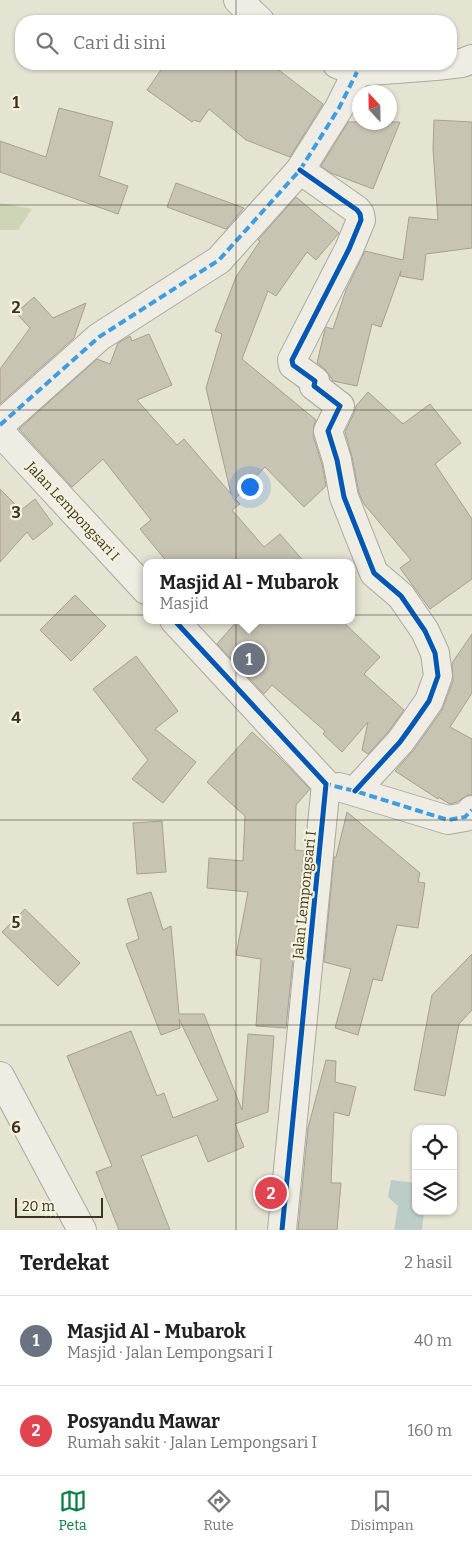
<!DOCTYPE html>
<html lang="id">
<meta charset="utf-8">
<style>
:root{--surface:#fff;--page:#f2f2f2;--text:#222;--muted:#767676;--line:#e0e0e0;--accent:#0b8043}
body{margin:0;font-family:Bitter,serif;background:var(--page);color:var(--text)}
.controls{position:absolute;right:15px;bottom:15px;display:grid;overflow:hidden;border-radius:10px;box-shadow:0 1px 4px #0004}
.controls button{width:45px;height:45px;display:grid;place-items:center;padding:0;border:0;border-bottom:1px solid var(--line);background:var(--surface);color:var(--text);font:25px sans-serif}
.compass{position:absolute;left:352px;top:85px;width:45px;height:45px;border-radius:50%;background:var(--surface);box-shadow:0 1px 4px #0004;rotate:338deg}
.scale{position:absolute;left:15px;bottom:12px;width:88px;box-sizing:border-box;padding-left:5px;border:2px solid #393323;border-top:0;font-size:14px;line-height:18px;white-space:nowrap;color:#393323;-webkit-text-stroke:4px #f4f2db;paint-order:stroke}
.you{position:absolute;left:249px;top:486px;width:18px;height:18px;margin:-12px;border:4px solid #fff;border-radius:50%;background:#1a73e8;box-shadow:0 0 0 8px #1a73e833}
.badge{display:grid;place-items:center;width:32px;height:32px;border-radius:50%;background:var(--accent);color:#fff;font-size:16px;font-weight:700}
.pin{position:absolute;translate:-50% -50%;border:2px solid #fff;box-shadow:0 1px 5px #0006}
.popup{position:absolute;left:143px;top:559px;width:212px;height:65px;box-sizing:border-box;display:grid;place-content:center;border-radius:10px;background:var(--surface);filter:drop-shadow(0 1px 4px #0005);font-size:16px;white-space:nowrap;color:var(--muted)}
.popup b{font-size:19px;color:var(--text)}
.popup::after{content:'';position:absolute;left:50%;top:100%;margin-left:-10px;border:10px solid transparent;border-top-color:var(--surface)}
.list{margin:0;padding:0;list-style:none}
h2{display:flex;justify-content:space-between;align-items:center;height:65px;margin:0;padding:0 20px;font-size:21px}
h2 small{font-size:16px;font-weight:400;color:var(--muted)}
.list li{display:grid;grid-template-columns:32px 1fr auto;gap:15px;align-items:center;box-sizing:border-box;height:90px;padding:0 20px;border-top:1px solid var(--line)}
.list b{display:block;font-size:19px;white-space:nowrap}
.list p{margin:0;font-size:16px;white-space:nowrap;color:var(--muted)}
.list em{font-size:16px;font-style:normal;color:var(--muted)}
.icon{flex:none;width:28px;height:28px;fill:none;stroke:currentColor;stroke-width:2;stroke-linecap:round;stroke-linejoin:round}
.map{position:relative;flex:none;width:472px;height:1230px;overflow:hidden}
.search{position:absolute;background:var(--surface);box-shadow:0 1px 4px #0004;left:15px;right:15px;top:15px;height:55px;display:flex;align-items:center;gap:12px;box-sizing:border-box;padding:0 18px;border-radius:20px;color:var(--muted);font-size:19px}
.sheet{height:245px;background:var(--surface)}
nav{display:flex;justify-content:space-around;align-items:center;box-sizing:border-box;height:70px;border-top:1px solid var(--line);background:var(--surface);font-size:14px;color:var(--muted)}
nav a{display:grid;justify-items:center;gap:2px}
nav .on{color:var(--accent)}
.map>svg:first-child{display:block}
</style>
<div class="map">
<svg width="472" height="1230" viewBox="0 0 472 1230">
<rect width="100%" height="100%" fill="#e5e4d3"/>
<polygon fill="#ced5b7" points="0,203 32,209 18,230 0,230"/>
<polygon fill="#bcccc6" points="391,1180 416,1183 416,1211 424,1211 422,1230 394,1230 398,1206 388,1197"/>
<g fill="#c8c4b4" stroke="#a5a092">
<polygon points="165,64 271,64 323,104 290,157 246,140 209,109 200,122 194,120 192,122 147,90"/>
<polygon points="59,108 113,122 99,176 128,186 118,214 0,172 0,141 46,157"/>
<polygon points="434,120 472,122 472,248 426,254 423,280 400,276 401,271 381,327 372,324 357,386 333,381 325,369 317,363 325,329 326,327 333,329 346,290 365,251 403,260 409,217 438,220 433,149"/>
<polygon points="348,122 400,122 373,189 331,173 321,166"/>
<polygon points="176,183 244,208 226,229 167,207"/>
<polygon points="296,197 339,233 316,260 307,252 276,296 268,291 242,359 316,420 314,425 313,436 322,464 326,486 304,507 265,467 235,499 240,504 232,510 264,547 280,534 305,563 168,563 140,529 151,520 103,459 72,487 19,429 97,359 110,364 118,343 130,336 132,341 149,334 172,385 137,400 177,445 184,439 231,494 206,388 222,334 215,331 236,277 260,241 258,240"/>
<polygon points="34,297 53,318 86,303 74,338 0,404 0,369 30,328 16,313"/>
<polygon points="368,392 403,424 430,404 461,443 435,464 472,519 472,579 430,609 400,568 411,560 364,504 359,493 352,457 345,432 354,413 356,406"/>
<polygon points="0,489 21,510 35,499 53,524 33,540 27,532 0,562"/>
<polygon points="75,595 106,626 71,661 40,630"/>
<polygon points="238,620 341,620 380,657 364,674 404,710 388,732 368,754 362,750 368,722 342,752 323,734 325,731 272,685 264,694 217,644"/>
<polygon points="472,634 472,693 450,727 472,739 472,795 468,795 457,802 450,804 438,797 438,799 395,771 413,751 442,710 453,681 452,663"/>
<polygon points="136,656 178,711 155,729 196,762 163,803 132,779 148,760 93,689"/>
<polygon points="252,732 277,755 310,789 296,805 295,850 304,851 286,1028 256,1026 261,959 236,955 248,892 207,888 209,858 243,861 245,816 207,782"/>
<polygon points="347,812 420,873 418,882 425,883 418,928 397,925 382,981 373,979 358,1035 335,1028 351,969 324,962 334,857 336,857"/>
<polygon points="162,821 166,872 137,874 133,823"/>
<polygon points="151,892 163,930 171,926 179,1014 204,1014 242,1110 248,1034 274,1036 268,1112 235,1124 244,1147 208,1162 197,1135 141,1156 170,1230 119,1230 96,1172 112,1166 67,1056 131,1031 157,1096 164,1093 173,1118 218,1100 179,1019 180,1028 161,1035 126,944 139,939 127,899"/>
<polygon points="25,909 80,963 58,986 2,932"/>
<polygon points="472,954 472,1010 459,1024 445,1096 414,1090 432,995"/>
<polygon points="326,1060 336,1061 335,1082 356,1087 349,1116 334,1112 331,1183 341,1183 337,1230 298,1230 308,1128"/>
</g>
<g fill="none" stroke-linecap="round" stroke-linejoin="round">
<defs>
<g id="minor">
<polyline points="238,0 260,21"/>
<polyline points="337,64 357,72 436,66 462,63 472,59"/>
<polyline points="300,170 357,210 360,214 361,220 349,249 292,360 293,365 315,381 314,386 340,406 328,431 337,460 344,497 374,573 401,596 425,631 435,653 438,676 429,701 413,724 400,742 355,791"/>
<polyline points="0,425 99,337 219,260 300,170 339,108 357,72"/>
<polyline points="0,432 146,590"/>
<polyline points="174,620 326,784 282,1230"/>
<polyline points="339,787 448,820 465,817 472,810"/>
<polyline points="0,1076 82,1230"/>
</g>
</defs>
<use href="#minor" stroke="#aba99b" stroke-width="30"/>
<use href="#minor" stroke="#eeece3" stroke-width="28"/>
<g stroke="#3e9de0" stroke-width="4" stroke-dasharray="8 4" stroke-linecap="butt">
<polyline points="0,425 99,337 219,260 300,170 339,108 357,72"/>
<polyline points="325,787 326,784 355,791 448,820 465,817 472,810"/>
</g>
<defs>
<g id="cycleway">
<polyline points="300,170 357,210 360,214 361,220 349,249 292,360 293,365 315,381 314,386 340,406 328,431 337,460 344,497 374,573 401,596 425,631 435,653 438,676 429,701 413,724 400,742 355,791"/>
<polyline points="174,620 326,784 282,1230"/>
</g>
</defs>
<use href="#cycleway" stroke="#f4f2db" stroke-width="8"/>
<use href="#cycleway" stroke="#0057b8" stroke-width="5"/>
</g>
<path fill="none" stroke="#393323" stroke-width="1" stroke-opacity="0.55" d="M236,0V21M236,64V1230M0,205H472M0,410H472M0,615H472M0,820H472M0,1025H472"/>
<g text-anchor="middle" stroke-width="4.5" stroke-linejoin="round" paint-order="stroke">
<g font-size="14" fill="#393323" stroke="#f4f2db">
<text transform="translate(73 511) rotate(47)" y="5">Jalan Lempongsari I</text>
<text transform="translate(304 895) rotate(-84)" y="5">Jalan Lempongsari I</text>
</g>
</g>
<g font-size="16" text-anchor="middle" font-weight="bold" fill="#393323" stroke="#f4f2db" stroke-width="4.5" stroke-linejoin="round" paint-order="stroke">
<text x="16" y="108">1</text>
<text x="16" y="313">2</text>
<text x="16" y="518">3</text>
<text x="16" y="723">4</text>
<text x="16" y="928">5</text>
<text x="16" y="1133">6</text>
</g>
</svg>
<div class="controls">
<button><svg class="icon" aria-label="locate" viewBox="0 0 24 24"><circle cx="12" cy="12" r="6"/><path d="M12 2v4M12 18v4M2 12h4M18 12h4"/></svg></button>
<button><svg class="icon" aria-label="layers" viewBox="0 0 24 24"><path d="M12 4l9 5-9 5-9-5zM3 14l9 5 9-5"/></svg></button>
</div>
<svg class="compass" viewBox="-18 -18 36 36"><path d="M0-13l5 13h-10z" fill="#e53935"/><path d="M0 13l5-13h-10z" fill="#767676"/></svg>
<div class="scale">20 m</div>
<div class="you"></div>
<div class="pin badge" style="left:249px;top:659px;background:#6b7280">1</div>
<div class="popup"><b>Masjid Al - Mubarok</b>Masjid</div>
<div class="pin badge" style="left:271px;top:1193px;background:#e0444e">2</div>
<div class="search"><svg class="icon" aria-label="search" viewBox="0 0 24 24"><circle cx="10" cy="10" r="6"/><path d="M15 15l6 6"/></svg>Cari di sini</div>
</div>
<section class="sheet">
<h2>Terdekat<small>2 hasil</small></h2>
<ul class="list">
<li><span class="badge" style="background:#6b7280">1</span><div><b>Masjid Al - Mubarok</b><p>Masjid · Jalan Lempongsari I</p></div><em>40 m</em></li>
<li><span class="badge" style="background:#e0444e">2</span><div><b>Posyandu Mawar</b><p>Rumah sakit · Jalan Lempongsari I</p></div><em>160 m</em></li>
</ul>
</section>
<nav>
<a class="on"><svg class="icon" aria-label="map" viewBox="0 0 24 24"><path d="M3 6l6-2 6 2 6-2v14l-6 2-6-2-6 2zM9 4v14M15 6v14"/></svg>Peta</a>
<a><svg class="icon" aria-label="directions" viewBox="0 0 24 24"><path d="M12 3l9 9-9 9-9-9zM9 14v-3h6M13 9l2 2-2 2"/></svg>Rute</a>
<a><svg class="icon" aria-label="saved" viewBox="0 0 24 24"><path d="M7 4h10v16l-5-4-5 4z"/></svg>Disimpan</a>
</nav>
